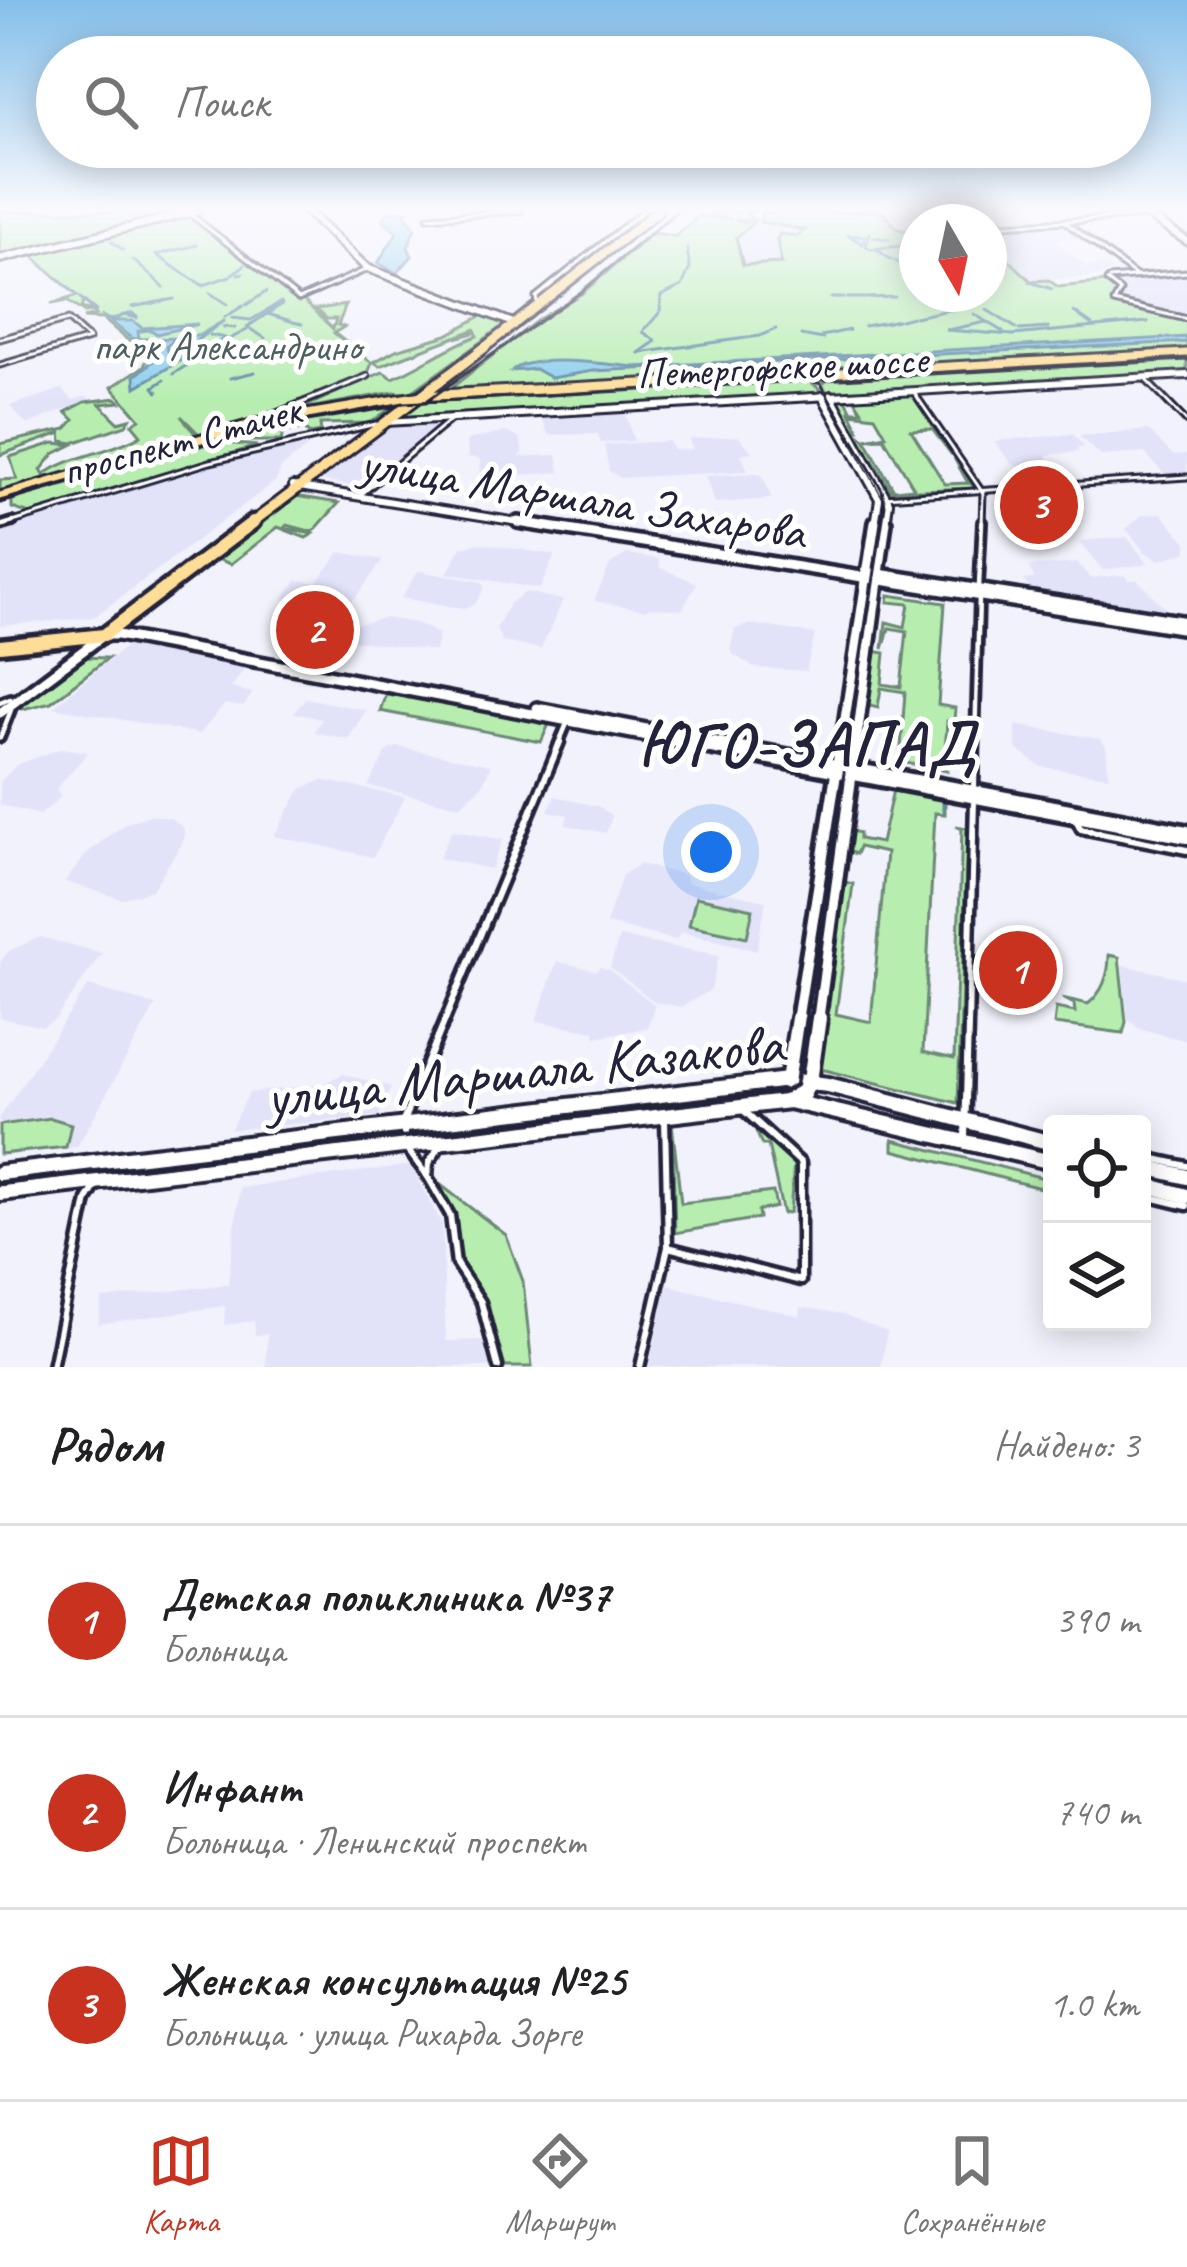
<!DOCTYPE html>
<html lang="ru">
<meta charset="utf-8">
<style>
:root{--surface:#fff;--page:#f6f6f6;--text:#202124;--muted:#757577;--line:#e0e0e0;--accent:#c8321e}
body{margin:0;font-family:Caveat,sans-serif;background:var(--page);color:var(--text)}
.controls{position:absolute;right:36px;bottom:36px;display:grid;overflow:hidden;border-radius:12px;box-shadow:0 6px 30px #0003}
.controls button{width:108px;height:108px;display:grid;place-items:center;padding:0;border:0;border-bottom:3px solid var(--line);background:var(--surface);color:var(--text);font:60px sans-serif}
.compass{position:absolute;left:899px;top:204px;width:108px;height:108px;border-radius:50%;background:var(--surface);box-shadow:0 6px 30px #0003;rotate:171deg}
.you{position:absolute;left:711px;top:852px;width:42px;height:42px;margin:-30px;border:9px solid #fff;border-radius:50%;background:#1a73e8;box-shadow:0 0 0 18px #1a73e833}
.badge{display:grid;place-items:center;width:78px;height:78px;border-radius:50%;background:var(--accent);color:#fff;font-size:39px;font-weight:700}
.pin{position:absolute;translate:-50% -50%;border:6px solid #fff;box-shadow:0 3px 12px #0006}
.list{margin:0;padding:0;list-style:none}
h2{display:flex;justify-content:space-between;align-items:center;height:156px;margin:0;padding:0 48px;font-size:51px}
h2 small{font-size:39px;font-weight:400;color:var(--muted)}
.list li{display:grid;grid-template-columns:78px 1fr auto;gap:36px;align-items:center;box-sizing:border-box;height:192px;padding:0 48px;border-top:3px solid var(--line)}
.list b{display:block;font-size:45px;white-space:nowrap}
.list p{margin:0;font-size:39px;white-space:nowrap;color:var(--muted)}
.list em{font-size:39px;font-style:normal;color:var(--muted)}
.icon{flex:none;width:66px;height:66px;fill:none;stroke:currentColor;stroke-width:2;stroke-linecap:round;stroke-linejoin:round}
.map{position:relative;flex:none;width:1187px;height:1367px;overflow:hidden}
.search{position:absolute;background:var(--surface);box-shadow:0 6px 30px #0003;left:36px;right:36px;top:36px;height:132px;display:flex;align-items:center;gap:30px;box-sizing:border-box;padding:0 42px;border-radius:66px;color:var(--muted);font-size:45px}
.sheet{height:732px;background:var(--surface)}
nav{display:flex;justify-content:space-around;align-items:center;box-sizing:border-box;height:168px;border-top:3px solid var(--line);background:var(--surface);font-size:33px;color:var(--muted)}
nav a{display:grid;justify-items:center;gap:6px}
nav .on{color:var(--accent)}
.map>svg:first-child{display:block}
</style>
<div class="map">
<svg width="1187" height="1367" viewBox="0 0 1187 1367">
<rect width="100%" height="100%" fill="#f2f2fc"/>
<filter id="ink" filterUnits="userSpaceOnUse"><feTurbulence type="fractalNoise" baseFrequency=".00833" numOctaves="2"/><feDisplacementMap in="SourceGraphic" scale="24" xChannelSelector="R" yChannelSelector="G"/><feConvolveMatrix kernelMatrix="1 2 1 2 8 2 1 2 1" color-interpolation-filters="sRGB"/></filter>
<g filter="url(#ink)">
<g fill="#e2e3f9">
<polygon points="760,222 807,229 799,236 781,234 777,238 781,263 742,265 736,238"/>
<polygon points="1063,224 1080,237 1053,240 1086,266 1107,265 1113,270 1101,276 1032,281 997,251 989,251 989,228"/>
<polygon points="1187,275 1187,317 1118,301 1125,290 1110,281"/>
<polygon points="62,389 73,400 87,396 90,399 27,425 10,406"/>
<polygon points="625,411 634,441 601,443 598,434 549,435 540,416"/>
<polygon points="449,421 366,488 315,480 388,426"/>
<polygon points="1148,430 1173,455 1187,454 1187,474 1165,475 1145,453 1101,456 1079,436"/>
<polygon points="506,432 520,438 523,453 519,457 557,455 560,472 481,478 480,459 468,457 467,440"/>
<polygon points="1073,434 1084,447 1077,448 1078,452 1047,455 1050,463 1022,468 1012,464 994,441"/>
<polygon points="738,436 753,452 741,454 748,471 620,478 609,471 604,445 669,441 673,450 692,449 689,439"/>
<polygon points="318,439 281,468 276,481 94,617 0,626 0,531 193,470"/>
<polygon points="756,473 762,475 772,499 715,503 705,476"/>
<polygon points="1161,513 1187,542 1187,552 1159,560 1145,552 1126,529 1142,515"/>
<polygon points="1127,537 1148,564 1103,570 1079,541"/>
<polygon points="480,543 555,555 540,589 447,573 462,547"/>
<polygon points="340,552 383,560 353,601 336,599 330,607 283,598 298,580 316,583"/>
<polygon points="627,554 660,559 660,568 697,583 682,610 648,607 646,610 594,601 610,564"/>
<polygon points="1078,563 1090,578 1124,575 1129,580 1138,580 1167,610 1031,590 1023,580 1035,578 1028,567"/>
<polygon points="418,571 483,582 484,589 475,604 462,609 401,598"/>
<polygon points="526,592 563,600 541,649 502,642 496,628 510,603"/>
<polygon points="384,618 416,623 439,634 435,651 351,640 349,626"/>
<polygon points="751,624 815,634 806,671 754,668 733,654 730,650 735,629"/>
<polygon points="131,642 246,666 231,688 253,693 243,707 225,704 200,734 53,707"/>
<polygon points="305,698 366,710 348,739 314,732 322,719 294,713"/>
<polygon points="1016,725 1100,739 1106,747 1109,776 1041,767 1016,749"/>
<polygon points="398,747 399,747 491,765 482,786 460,806 368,786 388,750"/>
<polygon points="62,748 88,752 56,789 61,796 56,801 40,815 0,805 0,782 16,765"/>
<polygon points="322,780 405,797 373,857 274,836 301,789"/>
<polygon points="555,796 600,807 612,816 606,833 565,825 568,815 548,811"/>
<polygon points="150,815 171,818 184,829 184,840 152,890 122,899 65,882 88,852 126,823"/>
<polygon points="452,830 503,840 491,869 439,858"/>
<polygon points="640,864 685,875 687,883 766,901 757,950 681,932 676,940 606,924 622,875"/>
<polygon points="40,937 102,953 55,1020 43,1027 0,1018 0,962 9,951"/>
<polygon points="619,937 719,955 711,990 681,1007 655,1002 610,967"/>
<polygon points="557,961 597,971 600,967 608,969 655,1005 647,1028 596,1037 595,1031 536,1021"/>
<polygon points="1122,965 1187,979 1187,1041 1138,1028 1128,1019"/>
<polygon points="88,986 156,1005 77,1147 0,1156 0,1117"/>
<polygon points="343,1074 391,1087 379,1116 230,1130 249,1093 322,1084"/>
<polygon points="410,1165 442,1224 446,1341 485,1340 492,1367 266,1367 267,1334 255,1335 254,1321 224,1325 225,1306 98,1324 102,1299 228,1284 240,1188"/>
<polygon points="667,1285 800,1316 801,1307 843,1314 887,1332 881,1367 649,1367"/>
</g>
<g fill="#b7eeb0" stroke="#6c8876" stroke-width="3">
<polygon points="0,211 180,211 0,257"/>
<polygon points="712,211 754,211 747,215 754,220 735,220 753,223 736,238 743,265 781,263 777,239 780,234 798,236 805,230 760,222 762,212 881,211 898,229 917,232 917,294 989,294 989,250 997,248 1031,281 1049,280 1058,287 1107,282 1118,290 1112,302 1187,320 1187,351 446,392 539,319 581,294 653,233 675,236 699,216 731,219 710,215"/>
<path d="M183,214L192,216L304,301L333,329L336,319H327L316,309L346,305L338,325L344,327L334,333L372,363L368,373L276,412L200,435L181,416L197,436L0,493V480L17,479L10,457L54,443L72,445L54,454L41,470L44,475C67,456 111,453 141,435L132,424L140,419L112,387L144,366L148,357L103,319L83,318L96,315L84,301L81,308L92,311L85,313L67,301L51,304L77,296L33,256L8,259Z"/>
<path d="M483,315L504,325L409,394L394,392L298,410L383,372L393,378C421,366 447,347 477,336L476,332L456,338L476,329L380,366L374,362L396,350L447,335Z"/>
<polygon points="1187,358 1187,374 828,394 822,384 832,378"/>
<polygon points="809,380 825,394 399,417 423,400"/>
<polygon points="911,393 952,455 932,429 911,430 945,484 968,483 954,458 974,488 891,491 856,432 865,439 894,490 914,488 884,438 866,439 886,435 875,416 851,413 849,410 859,430 855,430 838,401 850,398 846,400 852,411 862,411 853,397"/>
<polygon points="116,398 120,402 100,404 118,422 130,419 126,425 73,443 62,441 61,433 0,455 0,444 66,429 74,420 66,412 85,402"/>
<polygon points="395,405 370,423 320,424 321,432 310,434 303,428 283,433 281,441 251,441 259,436 255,431 223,437 246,427"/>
<polygon points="215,436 225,443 257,446 30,514 12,508 12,498 197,447"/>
<polygon points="295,496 339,503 313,532 287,525 284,528 313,534 306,538 278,527 231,564 214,558"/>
<polygon points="889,595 945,603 938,705 955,708 954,721 947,721 944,768 949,771 900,762 905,692 881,688 878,707 866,704 873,651 885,653 882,684 901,687 907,631 889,628 883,649 886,622 905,627 909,604 888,602"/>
<polygon points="81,657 108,658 51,702 23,709 22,702"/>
<polygon points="386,693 549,724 541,742 380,711"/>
<polygon points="893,790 945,800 945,814 935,813 923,1052 954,1059 962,829 956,826 967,828 958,1103 821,1069 825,993 841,881 853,884 836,1014 871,1022 886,853 859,847 856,854 845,850 852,831 859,833 859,839 881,843"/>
<polygon points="696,897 753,909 747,937 689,925"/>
<path d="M1109,955L1119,957L1126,1022L1123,1033L1054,1024L1056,1008L1075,1012L1074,1004L1062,998L1088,1004C1103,992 1109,974 1109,955Z"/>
<polygon points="51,1118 71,1124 66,1147 0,1154 0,1125"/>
<polygon points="672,1123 681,1203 773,1192 776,1207 758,1211 759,1218 675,1233"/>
<polygon points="756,1131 794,1162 790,1212 783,1214 768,1145 762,1145"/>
<polygon points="893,1140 1052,1180 1052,1191 893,1150"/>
<polygon points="433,1179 506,1235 523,1281 532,1367 505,1367 485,1300 459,1262 453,1214"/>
</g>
<g fill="#8bceed" stroke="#6189a6" stroke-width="3">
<polygon points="389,211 407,211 405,215 415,227 408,247 412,256 397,273 378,263 397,233 383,219"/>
<polygon points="132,313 138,318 123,315 113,321 133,321 142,328 198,324 157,334 151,330 138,331 139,339 176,338 166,347 171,356 183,354 188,341 182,337 200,335 225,320 197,340 193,353 136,387 135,376 153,361 156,343 131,338 109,320"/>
<path d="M1187,337V342L593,371L551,378L535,369L512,371C530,353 607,364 634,367Z"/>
</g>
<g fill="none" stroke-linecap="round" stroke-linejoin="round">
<g stroke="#6189a6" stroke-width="3">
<polyline points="870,233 866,246 871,249 912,245"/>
<polygon points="848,235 865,236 863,244"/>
<polyline points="873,237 889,239"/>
<polyline points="111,241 123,250"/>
<polyline points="687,249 690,269"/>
<polyline points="877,250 892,260"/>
<polyline points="156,255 197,245"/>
<polyline points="158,256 177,269"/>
<polyline points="998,259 1008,267"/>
<polyline points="133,260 151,276"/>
<polyline points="895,261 917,273"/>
<polyline points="42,265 49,271"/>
<polyline points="178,270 204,286"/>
<polyline points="232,274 245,265"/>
<polyline points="238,274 243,273"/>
<polyline points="153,277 164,288"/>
<polyline points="58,278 77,296"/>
<polyline points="1030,282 1052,289"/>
<polyline points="204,285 230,276"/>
<polyline points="911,292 930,302"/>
<polyline points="210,293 227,304"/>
<polyline points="80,298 96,311"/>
<polyline points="831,298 843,298"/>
<polyline points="847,298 864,298"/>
<polyline points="866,298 895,297"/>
<polyline points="246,305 266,292"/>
<polyline points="132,307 174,299"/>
<polyline points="278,307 282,304"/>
<polyline points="269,309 281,302"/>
<polyline points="987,310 1016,328"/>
<polyline points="1074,312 1092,325"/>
<polyline points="268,314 291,321"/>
<polyline points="974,314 1003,332"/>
<polyline points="102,316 110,320"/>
<polyline points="225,317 243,306"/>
<polyline points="915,317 962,307"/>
<polyline points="232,318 251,320 268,310"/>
<polyline points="900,320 912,317"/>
<polyline points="293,322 302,324"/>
<polyline points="884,323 897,320"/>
<polyline points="648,326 660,312 661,296 682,286 689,270"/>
<polyline points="864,326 882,323"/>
<polyline points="223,327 235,328"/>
<polyline points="946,330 1013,335 1148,322"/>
<polyline points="947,330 986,322"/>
<polyline points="1019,330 1048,328"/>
<polyline points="210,335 225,338 215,344"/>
<polyline points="801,335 823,339"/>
<polyline points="822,336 849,330"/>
<polyline points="265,338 247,327 276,308"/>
<polyline points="218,345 247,330"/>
<polyline points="639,353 760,336 776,329"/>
<polyline points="639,353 656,341 643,332 646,327"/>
<polyline points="199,357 216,347"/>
<polyline points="186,366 197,359"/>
<polyline points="173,374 184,367"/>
<polyline points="230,378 255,372"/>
<polyline points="602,382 630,380"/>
<polyline points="158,392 154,387 164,380"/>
<polyline points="943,802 943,811"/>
</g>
<defs>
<g id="street-far2">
<polyline points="186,211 299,299 370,268"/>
<polyline points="986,211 1003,225 1148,216"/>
<polyline points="428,217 520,211"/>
<polyline points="1064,221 1136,276"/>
<polyline points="1109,279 1187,272"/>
<polyline points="1107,281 1120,291 1114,302 1187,319"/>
<polyline points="537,303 536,297 643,211"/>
<polyline points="0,339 68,320 89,339 0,365"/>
<polyline points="1143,377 1187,422"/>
<polyline points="913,391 983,493 982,525"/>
<polyline points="262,419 368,376"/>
<polyline points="358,497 454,417"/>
<polyline points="884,497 1187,477"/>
<polyline points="3,525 210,462 376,424"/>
</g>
<g id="street-far1">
<polyline points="0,526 13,522"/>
<polyline points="979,586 982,522"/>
<polyline points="0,702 10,698"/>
<polyline points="0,738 11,710"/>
<polyline points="558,745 569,719"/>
<polyline points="975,745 979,597"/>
</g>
<g id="street">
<polyline points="974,789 975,742"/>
<polyline points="1075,818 1081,829 1187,850"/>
<polyline points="404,1119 560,742"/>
<polyline points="404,1131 404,1145 428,1177"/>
<polyline points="965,1137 974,801"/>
<polyline points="440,1146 429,1163 428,1177 450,1215 456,1264 481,1302 498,1367"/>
<polyline points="1142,1156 1187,1166"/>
<polyline points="1142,1195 1187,1206"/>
<polyline points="668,1247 801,1281 801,1163 741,1108"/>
<polyline points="52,1367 87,1200 95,1187"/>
<polyline points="640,1367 668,1247 665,1120"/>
</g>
<g id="secondary-far3">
<polyline points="306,211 367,268 516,324"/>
<polyline points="1141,211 1187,241"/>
<polyline points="0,259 197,211"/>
<polyline points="831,395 889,502 886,525"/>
<polyline points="822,396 879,499 875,525"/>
<polyline points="386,422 1187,375"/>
<polyline points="293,486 537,525"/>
</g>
<g id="secondary-far2">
<polyline points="518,522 1187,629"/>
<polyline points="866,572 1187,622"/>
<polyline points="537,708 730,745"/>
<polyline points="0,713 104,635 118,635 695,745"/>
<polyline points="841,745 875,522"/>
<polyline points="856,745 886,522"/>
</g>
<g id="secondary-far1">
<polyline points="679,742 1187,838"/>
<polyline points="714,742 1187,831"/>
<polyline points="797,1021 841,742"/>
<polyline points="818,1021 856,742"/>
</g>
<g id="secondary">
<polyline points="798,1018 788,1080 799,1102"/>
<polyline points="799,1102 810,1081 819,1018"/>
<polyline points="1142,1166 1187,1177"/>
<polyline points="0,1173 788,1080 828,1085 1052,1143"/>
<polyline points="1142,1184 1187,1196"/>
<polyline points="0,1193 789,1101 1052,1162"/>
</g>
<polyline id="primary-far2" points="480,351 658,211"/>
<g id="primary-far1">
<polyline points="0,497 258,423 422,396 1187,354"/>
<polyline points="249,525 484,348"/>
</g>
<polyline id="primary" points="0,646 104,635 253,522"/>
</defs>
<use href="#street-far2" stroke="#22223b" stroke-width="9"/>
<use href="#street-far1" stroke="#22223b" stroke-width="14"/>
<use href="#street" stroke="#22223b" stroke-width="15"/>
<use href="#secondary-far3" stroke="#22223b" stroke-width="12"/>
<use href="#secondary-far2" stroke="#22223b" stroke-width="18"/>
<use href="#secondary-far1" stroke="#22223b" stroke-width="20"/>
<use href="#secondary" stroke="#22223b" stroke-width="22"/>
<use href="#primary-far2" stroke="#22223b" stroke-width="14"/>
<use href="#primary-far1" stroke="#22223b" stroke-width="15"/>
<use href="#primary" stroke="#22223b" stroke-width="21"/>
<use href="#street-far2" stroke="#fff" stroke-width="3"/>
<use href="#street-far1" stroke="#fff" stroke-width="4.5"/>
<use href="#street" stroke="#fff" stroke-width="6"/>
<use href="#secondary-far3" stroke="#fff" stroke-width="6"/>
<use href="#secondary-far2" stroke="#fff" stroke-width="9"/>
<use href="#secondary-far1" stroke="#fff" stroke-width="10"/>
<use href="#secondary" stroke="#fff" stroke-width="14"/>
<use href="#primary-far2" stroke="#fedd96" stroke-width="8"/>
<use href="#primary-far1" stroke="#fedd96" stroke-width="9"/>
<use href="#primary" stroke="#fedd96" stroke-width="12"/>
<g stroke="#22223b" stroke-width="3">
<polyline points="802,378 821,384 882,490 885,505 806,1021"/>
<polyline points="428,400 581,292 677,211"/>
<polyline points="0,501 252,430 404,403 1187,358"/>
</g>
<polyline stroke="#22223b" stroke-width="4.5" points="0,1184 782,1093 796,1085 806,1018"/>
</g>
</g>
<linearGradient id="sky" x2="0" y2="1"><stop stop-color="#83beea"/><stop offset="0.52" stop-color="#f9f9fe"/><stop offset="1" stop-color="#f9f9fe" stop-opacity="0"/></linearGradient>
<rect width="1187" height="402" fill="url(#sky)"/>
<g text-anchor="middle" stroke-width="10" stroke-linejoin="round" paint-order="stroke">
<g font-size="42" fill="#4f5f5e" stroke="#fff">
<text x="227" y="360">парк Александрино</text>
</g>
<g font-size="42" fill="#22223b" stroke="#fff">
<text transform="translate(782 365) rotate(-3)" y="15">Петергофское шоссе</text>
<text transform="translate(181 439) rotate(-15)" y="15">проспект Стачек</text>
</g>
<g font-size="51" fill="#22223b" stroke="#fff">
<text transform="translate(583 496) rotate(9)" y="18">улица Маршала Захарова</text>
</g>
<g font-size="60" fill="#22223b" stroke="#fff">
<text transform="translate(524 1069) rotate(-6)" y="21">улица Маршала Казакова</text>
</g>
<g font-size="63" font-weight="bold" letter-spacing="3" fill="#22223b" stroke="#fff">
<text x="808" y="765">ЮГО-ЗАПАД</text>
</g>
</g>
</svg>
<div class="controls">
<button><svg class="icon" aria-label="locate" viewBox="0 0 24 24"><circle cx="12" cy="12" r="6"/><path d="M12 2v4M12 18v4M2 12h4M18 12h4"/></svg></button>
<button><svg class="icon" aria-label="layers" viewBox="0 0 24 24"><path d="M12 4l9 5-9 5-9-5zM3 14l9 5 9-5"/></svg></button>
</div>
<svg class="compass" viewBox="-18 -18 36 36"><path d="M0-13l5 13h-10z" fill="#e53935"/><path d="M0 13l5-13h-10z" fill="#757577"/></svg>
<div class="you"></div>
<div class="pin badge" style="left:1018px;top:970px">1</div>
<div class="pin badge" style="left:315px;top:630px">2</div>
<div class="pin badge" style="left:1039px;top:505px">3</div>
<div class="search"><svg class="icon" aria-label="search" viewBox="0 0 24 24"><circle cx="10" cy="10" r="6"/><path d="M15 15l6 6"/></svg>Поиск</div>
</div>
<section class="sheet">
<h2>Рядом<small>Найдено: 3</small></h2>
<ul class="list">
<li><span class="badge">1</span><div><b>Детская поликлиника №37</b><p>Больница</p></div><em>390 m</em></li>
<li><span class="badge">2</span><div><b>Инфант</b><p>Больница · Ленинский проспект</p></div><em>740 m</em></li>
<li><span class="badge">3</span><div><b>Женская консультация №25</b><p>Больница · улица Рихарда Зорге</p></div><em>1.0 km</em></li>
</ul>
</section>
<nav>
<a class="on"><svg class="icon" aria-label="map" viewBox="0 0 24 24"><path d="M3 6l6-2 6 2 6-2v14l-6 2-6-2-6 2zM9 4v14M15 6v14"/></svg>Карта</a>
<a><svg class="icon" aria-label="directions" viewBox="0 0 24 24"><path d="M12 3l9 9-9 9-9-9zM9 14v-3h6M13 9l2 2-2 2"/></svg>Маршрут</a>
<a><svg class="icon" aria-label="saved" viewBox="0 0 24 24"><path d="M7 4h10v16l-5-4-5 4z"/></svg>Сохранённые</a>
</nav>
